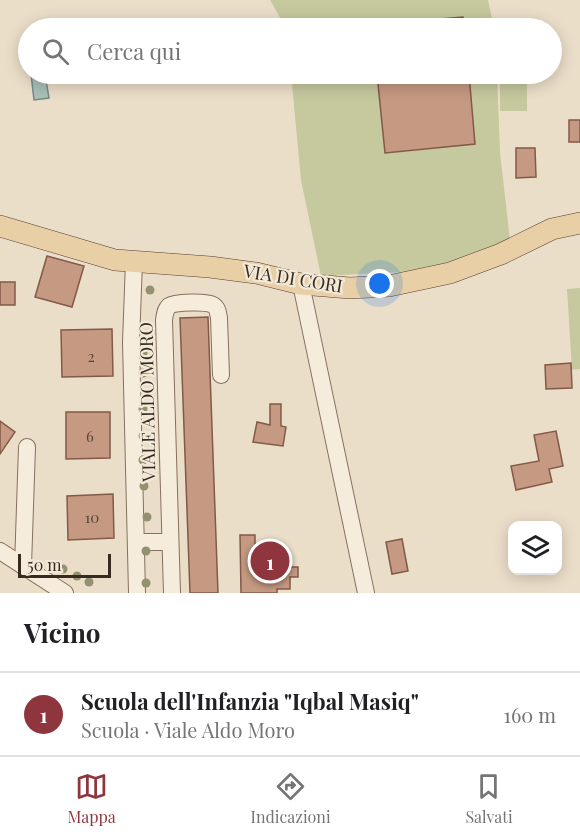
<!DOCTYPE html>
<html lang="it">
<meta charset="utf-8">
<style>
:root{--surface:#fff;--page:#f2f2f2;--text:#202124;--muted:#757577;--line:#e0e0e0;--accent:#8f353d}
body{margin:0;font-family:"Playfair Display",serif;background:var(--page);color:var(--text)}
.controls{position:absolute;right:18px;bottom:18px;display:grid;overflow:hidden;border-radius:12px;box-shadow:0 3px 15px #0003}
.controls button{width:54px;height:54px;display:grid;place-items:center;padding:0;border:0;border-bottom:2px solid var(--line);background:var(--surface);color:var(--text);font:30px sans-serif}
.scale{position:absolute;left:18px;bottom:15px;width:93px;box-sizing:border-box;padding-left:6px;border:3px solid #372a21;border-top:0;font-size:16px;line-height:21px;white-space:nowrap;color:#372a21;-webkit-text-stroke:4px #f3e9d8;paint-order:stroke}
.you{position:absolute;left:380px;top:284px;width:21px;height:21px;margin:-15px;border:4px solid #fff;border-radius:50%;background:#1a73e8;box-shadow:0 0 0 9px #1a73e833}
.badge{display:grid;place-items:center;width:39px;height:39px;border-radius:50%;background:var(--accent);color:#fff;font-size:20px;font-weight:700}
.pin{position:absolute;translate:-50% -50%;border:3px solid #fff;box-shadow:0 2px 6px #0006}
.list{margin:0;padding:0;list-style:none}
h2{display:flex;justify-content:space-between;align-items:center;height:78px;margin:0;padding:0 24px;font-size:26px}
h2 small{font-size:20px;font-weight:400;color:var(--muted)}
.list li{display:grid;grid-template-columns:39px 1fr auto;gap:18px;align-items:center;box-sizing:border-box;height:84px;padding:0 24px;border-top:2px solid var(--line)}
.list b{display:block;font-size:22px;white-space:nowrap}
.list p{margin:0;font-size:20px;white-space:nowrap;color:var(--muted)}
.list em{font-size:20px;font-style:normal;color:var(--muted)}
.icon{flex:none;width:33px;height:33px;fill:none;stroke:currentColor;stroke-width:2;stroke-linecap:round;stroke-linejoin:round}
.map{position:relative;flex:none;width:580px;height:593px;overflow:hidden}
.search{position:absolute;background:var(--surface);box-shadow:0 3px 15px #0003;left:18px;right:18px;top:18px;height:66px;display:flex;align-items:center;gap:15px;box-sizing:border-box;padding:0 21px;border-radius:33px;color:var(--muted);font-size:22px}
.sheet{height:162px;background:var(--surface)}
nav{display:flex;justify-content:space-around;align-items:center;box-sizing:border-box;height:84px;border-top:2px solid var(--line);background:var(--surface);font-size:16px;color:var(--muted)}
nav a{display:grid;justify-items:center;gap:3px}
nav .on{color:var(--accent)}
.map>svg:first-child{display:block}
</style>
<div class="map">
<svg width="580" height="593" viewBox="0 0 580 593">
<rect width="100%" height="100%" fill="#ebdec9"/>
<g fill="#c6c89e">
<polygon points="270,0 488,0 494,28 286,28"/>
<polygon points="291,74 497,74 500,152 510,241 461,263 420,271 321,276 301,180"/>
<rect x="500" y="74" width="27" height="37"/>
<polygon points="580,288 580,369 572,370 567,289"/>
</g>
<polygon fill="#a9bfb7" stroke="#708d84" stroke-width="1.5" points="31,74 45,74 49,98 34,100"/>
<g fill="#c59982" stroke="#825a47" stroke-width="1.5">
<polygon points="463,17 464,28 416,28 416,21"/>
<polygon points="377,74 469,74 475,144 385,153"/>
<rect x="569" y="120" width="11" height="22"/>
<polygon points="516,148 535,148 536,177 516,178"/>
<polygon points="47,256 84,266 72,307 35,297"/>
<rect x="0" y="282" width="15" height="23"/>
<polygon points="208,317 218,593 190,593 180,318"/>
<polygon points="112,329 113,376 62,377 61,330"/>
<polygon points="571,363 572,388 546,389 545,365"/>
<polygon points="270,404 281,404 281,426 286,427 283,446 253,442 257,422 270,425"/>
<polygon points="66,412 110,412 110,458 66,459"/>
<polygon points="0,421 15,432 0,454"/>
<polygon points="556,431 563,466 549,469 552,482 516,490 511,466 539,461 534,435"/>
<polygon points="113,494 114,538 68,540 67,496"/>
<polygon points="240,535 255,535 255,546 278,545 278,567 298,567 298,577 290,577 290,589 277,589 277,593 241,593"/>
<polygon points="402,539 408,571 392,574 386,542"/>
</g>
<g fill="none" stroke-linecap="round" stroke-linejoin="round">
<defs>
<g id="minor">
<polyline points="134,262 131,342 137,593"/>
<polyline points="301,284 366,593"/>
<polyline points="136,542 170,542"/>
<polyline points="0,551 65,593"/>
<polyline points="23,566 27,447"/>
<path d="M172,593L164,320C165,314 165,310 169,306C175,302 206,301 213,305C218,308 218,313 219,318L221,375"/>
</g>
<polyline id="major" points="0,226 115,260 210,267 256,273 301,284 350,288 389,286 450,273 501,254 552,229 580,223"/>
</defs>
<use href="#minor" stroke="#85705f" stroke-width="18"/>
<use href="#major" stroke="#543f33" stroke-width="22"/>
<use href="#minor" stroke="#f6ecdc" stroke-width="16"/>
<use href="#major" stroke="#e9cfa5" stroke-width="21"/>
</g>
<g fill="#939172">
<circle cx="150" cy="290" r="4.5"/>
<circle cx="143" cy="353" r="4.5"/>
<circle cx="143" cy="373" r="4.5"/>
<circle cx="143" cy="409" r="4.5"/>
<circle cx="143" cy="436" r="4.5"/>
<circle cx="143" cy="460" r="4.5"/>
<circle cx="144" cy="486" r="4.5"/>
<circle cx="147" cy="517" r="4.5"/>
<circle cx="146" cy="551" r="4.5"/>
<circle cx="63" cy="569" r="4.5"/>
<circle cx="77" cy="576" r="4.5"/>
<circle cx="89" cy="582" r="4.5"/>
<circle cx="146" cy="583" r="4.5"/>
</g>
<g text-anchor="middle" stroke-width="4.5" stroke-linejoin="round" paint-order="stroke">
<g font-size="15" fill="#5a4639">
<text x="91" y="362">2</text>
<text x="90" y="442">6</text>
<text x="92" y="523">10</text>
</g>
<g font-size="18" fill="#372a21" stroke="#f3e9d8">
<text transform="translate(293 279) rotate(9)" y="6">VIA DI CORI</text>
<text transform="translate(148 402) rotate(-91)" y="6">VIALE ALDO MORO</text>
</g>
</g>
</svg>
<div class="controls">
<button><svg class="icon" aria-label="layers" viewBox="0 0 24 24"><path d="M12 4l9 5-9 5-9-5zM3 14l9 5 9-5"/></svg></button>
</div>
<div class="scale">50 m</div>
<div class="you"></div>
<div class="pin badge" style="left:270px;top:561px">1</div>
<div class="search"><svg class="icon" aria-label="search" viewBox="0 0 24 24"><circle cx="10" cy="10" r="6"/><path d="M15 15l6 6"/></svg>Cerca qui</div>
</div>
<section class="sheet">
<h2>Vicino<small></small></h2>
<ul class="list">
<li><span class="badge">1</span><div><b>Scuola dell'Infanzia &quot;Iqbal Masiq&quot;</b><p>Scuola · Viale Aldo Moro</p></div><em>160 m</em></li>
</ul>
</section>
<nav>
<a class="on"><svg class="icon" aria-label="map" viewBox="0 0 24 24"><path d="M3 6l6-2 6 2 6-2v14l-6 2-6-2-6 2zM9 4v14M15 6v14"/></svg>Mappa</a>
<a><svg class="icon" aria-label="directions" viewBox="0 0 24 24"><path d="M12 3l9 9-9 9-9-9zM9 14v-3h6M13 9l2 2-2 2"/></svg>Indicazioni</a>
<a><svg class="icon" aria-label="saved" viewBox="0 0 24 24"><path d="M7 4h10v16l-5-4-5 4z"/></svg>Salvati</a>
</nav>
